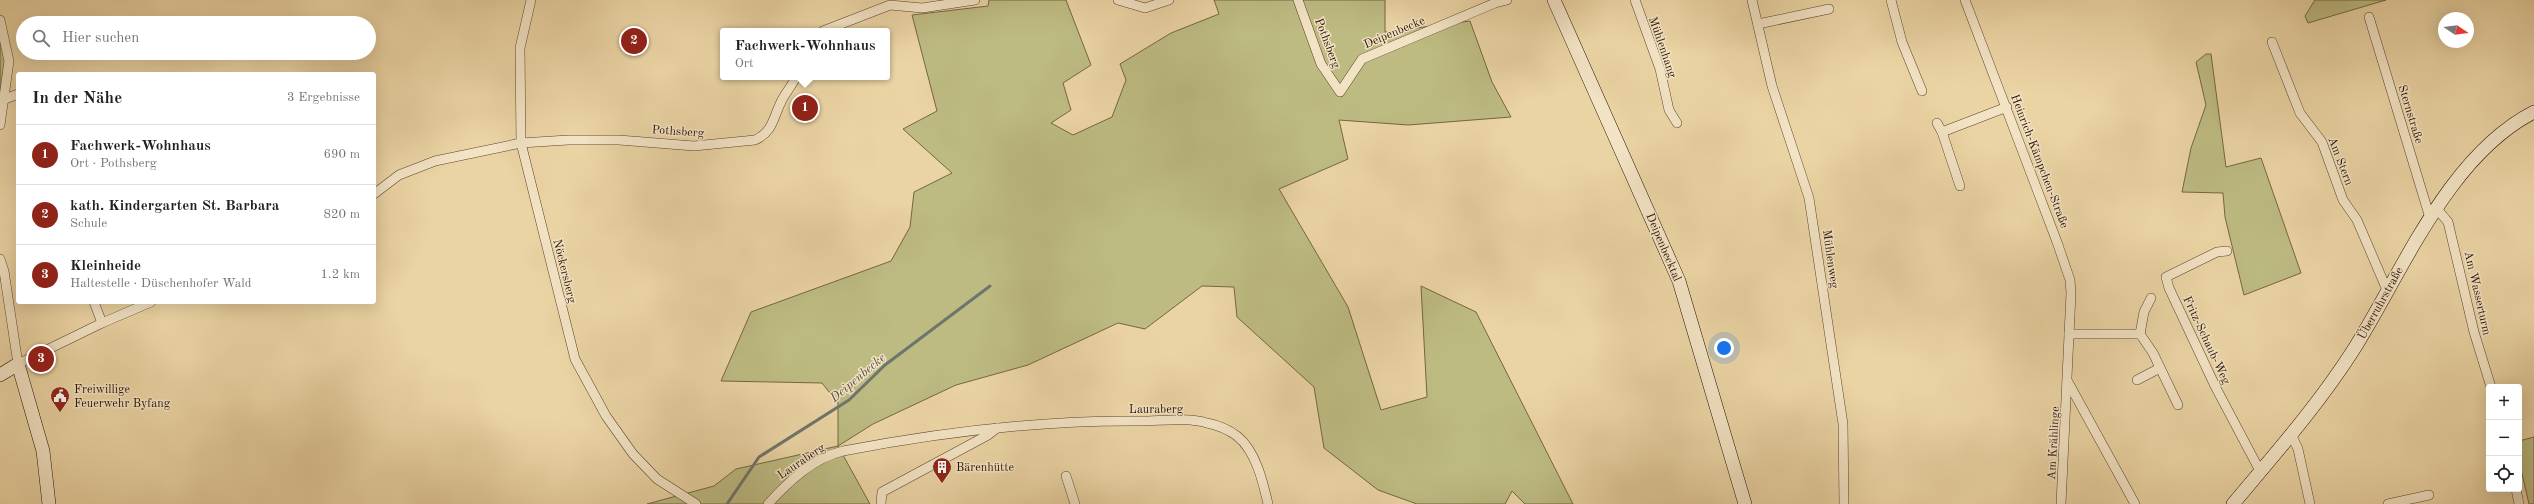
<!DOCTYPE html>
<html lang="de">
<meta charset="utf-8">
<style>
:root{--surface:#fff;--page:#f6f6f6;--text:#222;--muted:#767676;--line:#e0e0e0;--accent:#8f2418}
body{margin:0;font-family:"Old Standard TT",serif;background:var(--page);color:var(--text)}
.controls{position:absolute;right:12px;bottom:12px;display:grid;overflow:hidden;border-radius:4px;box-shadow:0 4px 16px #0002}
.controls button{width:36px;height:36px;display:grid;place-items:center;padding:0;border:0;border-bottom:1px solid var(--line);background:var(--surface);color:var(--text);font:20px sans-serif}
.compass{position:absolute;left:2438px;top:12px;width:36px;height:36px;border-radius:50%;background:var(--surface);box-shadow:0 4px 16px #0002;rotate:103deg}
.you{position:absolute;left:1724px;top:348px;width:14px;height:14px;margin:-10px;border:3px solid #fff;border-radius:50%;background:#1a73e8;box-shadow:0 0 0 6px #1a73e833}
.badge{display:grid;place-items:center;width:26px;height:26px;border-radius:50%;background:var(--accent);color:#fff;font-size:13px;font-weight:700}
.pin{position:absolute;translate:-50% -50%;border:2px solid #fff;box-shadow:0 1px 4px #0006}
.popup{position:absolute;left:720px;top:28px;width:170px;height:52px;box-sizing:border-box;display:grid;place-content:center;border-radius:4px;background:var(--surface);filter:drop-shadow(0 1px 3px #0005);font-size:13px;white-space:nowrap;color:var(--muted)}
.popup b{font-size:15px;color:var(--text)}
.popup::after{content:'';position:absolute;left:50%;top:100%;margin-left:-8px;border:8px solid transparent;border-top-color:var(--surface)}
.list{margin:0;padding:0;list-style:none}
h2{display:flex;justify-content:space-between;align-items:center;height:52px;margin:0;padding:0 16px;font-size:17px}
h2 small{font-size:13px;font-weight:400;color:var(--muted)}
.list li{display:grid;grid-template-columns:26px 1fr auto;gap:12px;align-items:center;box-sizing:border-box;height:60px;padding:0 16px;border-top:1px solid var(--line)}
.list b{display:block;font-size:15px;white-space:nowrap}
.list p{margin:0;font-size:13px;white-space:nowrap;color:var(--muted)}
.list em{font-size:13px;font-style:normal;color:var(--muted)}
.icon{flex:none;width:22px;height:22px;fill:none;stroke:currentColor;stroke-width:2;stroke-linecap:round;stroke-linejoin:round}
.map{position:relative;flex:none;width:2534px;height:504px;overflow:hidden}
.search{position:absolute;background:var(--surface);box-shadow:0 4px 16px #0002;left:16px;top:16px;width:360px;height:44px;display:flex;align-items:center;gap:10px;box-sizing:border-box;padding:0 14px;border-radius:22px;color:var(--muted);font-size:15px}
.panel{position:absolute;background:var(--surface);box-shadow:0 4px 16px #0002;left:16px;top:72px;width:360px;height:232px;border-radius:4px}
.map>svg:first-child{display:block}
</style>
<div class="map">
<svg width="2534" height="504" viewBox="0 0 2534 504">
<rect width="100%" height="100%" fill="#ebd4a4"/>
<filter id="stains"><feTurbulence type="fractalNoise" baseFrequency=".005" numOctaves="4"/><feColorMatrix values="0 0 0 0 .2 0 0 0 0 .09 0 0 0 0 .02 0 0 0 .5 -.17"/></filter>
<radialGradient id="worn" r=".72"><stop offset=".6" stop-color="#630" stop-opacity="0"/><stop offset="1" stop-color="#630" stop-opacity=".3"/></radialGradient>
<g fill="#bdbb82" stroke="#746643">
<polygon points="989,0 1066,0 1091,65 1063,83 1071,110 1051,123 1073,135 1112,117 1126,80 1120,64 1171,33 1219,14 1214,0 1385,0 1385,32 1470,21 1492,82 1511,117 1408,125 1339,120 1348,159 1279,189 1348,307 1381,410 1427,397 1421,286 1476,312 1573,504 1525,504 1512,491 1505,504 1417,504 1378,490 1324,448 1314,387 1237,317 1234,287 1202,286 1145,329 1118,323 1028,365 956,385 873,424 838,446 870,504 647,504 714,486 736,469 838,446 838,403 822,383 721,381 751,312 891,261 910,227 914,192 952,173 903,129 937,111 912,15 988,6"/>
<polygon points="2315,0 2386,0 2308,23 2305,16"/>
<polygon points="0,32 7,63 0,98"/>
<polygon points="2206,54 2211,54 2226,167 2261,158 2301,273 2244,295 2225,217 2223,193 2182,192 2191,148 2206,105 2196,62"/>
<polygon points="2534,437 2534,504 2529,504 2519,461 2519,441"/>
</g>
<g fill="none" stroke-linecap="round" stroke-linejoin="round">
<polyline stroke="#6e756b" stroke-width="3" points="727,504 759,457 849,400 885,365 990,286"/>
<defs>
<g id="street">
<polyline points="531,0 520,48 521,143 575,359 606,416 633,454 657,479 696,504"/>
<polyline points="1118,0 1145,8 1169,0"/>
<polyline points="1298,0 1321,64 1340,92 1362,59 1495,3 1507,0"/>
<polyline points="1635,0 1660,69 1669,110 1677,123"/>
<polyline points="1752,0 1772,86 1809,198 1843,424 1844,504"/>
<polyline points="1891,0 1902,42 1922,91"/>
<polyline points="1965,0 2057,242 2070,280 2071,293 2061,504"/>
<polyline points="2369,17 2430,218"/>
<polyline points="0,20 9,61 0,125"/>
<polyline points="1758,24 1829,9"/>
<polyline points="823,31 890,5 922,8 975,0"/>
<polyline points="2272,42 2300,113 2322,142 2343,200 2357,220 2387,290"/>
<polyline points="5,99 18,94"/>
<polyline points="1937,123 1942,132 1960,186"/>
<polyline points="1942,132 2007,107"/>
<path d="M374,194L399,175L435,161L521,143L568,140H619L694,146L755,140C773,132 773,118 781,102C785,93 792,86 796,77"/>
<polyline points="2437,209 2448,222 2474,332 2491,387"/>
<polyline points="2227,251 2217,252 2166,277 2169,288 2216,388 2260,471"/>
<polyline points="0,259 4,271 18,364 102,323 151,302"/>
<polyline points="94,302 102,323"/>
<polyline points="2069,334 2140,334 2153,353 2178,405"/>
<polyline points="2140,334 2144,312 2151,298"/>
<polyline points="2137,380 2160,368"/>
<polyline points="2068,382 2135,504"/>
<polyline points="2291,434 2298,449 2310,504"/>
<polyline points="1066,476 1075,504"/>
<polyline points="2516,489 2519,504"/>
<path d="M768,504C788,482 813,458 843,451C941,432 1041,420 1141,421C1161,421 1187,417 1207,423C1217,425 1229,430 1237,436C1256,451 1263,482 1268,504"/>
<polyline points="881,504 882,492 988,435 997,428"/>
<polyline points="2388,504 2429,495"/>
</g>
<g id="secondary">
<polyline points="1554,0 1679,281 1745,504"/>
<polyline points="0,375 18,364 43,451 49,504"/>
<path d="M2233,504C2275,454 2319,404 2354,349C2403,271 2448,156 2534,112"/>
</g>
</defs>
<use href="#street" stroke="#5a422c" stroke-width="10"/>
<use href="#secondary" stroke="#2a1104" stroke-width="14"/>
<use href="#street" stroke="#f2e3c4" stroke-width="9"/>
<use href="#secondary" stroke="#f2e3c4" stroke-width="13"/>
</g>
<defs>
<symbol id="civic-pin" viewBox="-11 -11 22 30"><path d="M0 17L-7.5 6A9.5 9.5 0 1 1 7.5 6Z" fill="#8f2418" stroke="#f2e3c4"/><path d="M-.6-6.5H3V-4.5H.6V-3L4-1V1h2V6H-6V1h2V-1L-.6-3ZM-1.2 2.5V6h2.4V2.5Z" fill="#fff"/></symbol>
<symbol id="building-pin" viewBox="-11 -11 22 30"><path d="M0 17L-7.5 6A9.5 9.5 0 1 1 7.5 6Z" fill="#8f2418" stroke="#f2e3c4"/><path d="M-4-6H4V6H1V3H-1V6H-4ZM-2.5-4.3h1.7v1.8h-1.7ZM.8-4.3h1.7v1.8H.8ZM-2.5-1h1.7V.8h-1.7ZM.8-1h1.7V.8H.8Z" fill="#fff"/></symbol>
</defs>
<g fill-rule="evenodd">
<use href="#civic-pin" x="49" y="385" width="22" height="30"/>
<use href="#building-pin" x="931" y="456" width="22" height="30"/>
</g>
<g text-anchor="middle" stroke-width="3" stroke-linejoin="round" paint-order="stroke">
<g font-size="12" fill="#2a1104" stroke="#f2e3c4">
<text transform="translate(1394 32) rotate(-23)" y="4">Deipenbecke</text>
<text transform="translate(1328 43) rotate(69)" y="4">Pothsberg</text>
<text transform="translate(1663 47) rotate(71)" y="4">Mühlenhang</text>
<text transform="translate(2411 114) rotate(73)" y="4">Sternstraße</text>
<text transform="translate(678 131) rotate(4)" y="4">Pothsberg</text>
<text transform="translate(2040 161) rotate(69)" y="4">Heinrich-Kämpchen-Straße</text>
<text transform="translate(2341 161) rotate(69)" y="4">Am Stern</text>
<text transform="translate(1664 247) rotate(67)" y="4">Deipenbecktal</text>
<text transform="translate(1831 259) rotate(82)" y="4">Mühlenweg</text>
<text transform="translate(565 271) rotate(76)" y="4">Nöckersberg</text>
<text transform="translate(2478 293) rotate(77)" y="4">Am Wasserturm</text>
<text transform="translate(2380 303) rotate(-61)" y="4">Überruhrstraße</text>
<text transform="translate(2207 340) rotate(65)" y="4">Fritz-Schaub-Weg</text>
<text x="1156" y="413">Lauraberg</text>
<text transform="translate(2053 443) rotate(-87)" y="4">Am Krählinge</text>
<text transform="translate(801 461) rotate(-34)" y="4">Lauraberg</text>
</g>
<g font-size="12" fill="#2a1104" stroke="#f2e3c4" text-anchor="start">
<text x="74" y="393">Freiwillige<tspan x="74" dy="14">Feuerwehr Byfang</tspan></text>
<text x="956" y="471">Bärenhütte</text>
</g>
<g font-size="13" font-style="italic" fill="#524b40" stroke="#f2e3c4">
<text transform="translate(857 377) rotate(-40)" y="5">Deipenbecke</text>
</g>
</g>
<rect width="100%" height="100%" filter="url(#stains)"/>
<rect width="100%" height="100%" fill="url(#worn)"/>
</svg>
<div class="controls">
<button>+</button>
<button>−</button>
<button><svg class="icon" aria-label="locate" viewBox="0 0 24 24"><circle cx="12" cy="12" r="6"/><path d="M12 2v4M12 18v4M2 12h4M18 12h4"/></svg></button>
</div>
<svg class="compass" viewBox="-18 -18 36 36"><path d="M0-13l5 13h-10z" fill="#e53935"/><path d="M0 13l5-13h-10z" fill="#767676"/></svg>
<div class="you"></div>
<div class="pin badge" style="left:805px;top:108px">1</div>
<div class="popup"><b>Fachwerk-Wohnhaus</b>Ort</div>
<div class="pin badge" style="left:634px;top:41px">2</div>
<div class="pin badge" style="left:41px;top:359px">3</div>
<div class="search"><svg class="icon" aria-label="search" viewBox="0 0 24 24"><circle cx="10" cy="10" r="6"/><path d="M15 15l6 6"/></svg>Hier suchen</div>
<section class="panel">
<h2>In der Nähe<small>3 Ergebnisse</small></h2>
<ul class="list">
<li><span class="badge">1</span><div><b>Fachwerk-Wohnhaus</b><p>Ort · Pothsberg</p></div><em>690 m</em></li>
<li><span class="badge">2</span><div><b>kath. Kindergarten St. Barbara</b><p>Schule</p></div><em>820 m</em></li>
<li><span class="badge">3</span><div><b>Kleinheide</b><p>Haltestelle · Düschenhofer Wald</p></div><em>1.2 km</em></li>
</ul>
</section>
</div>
